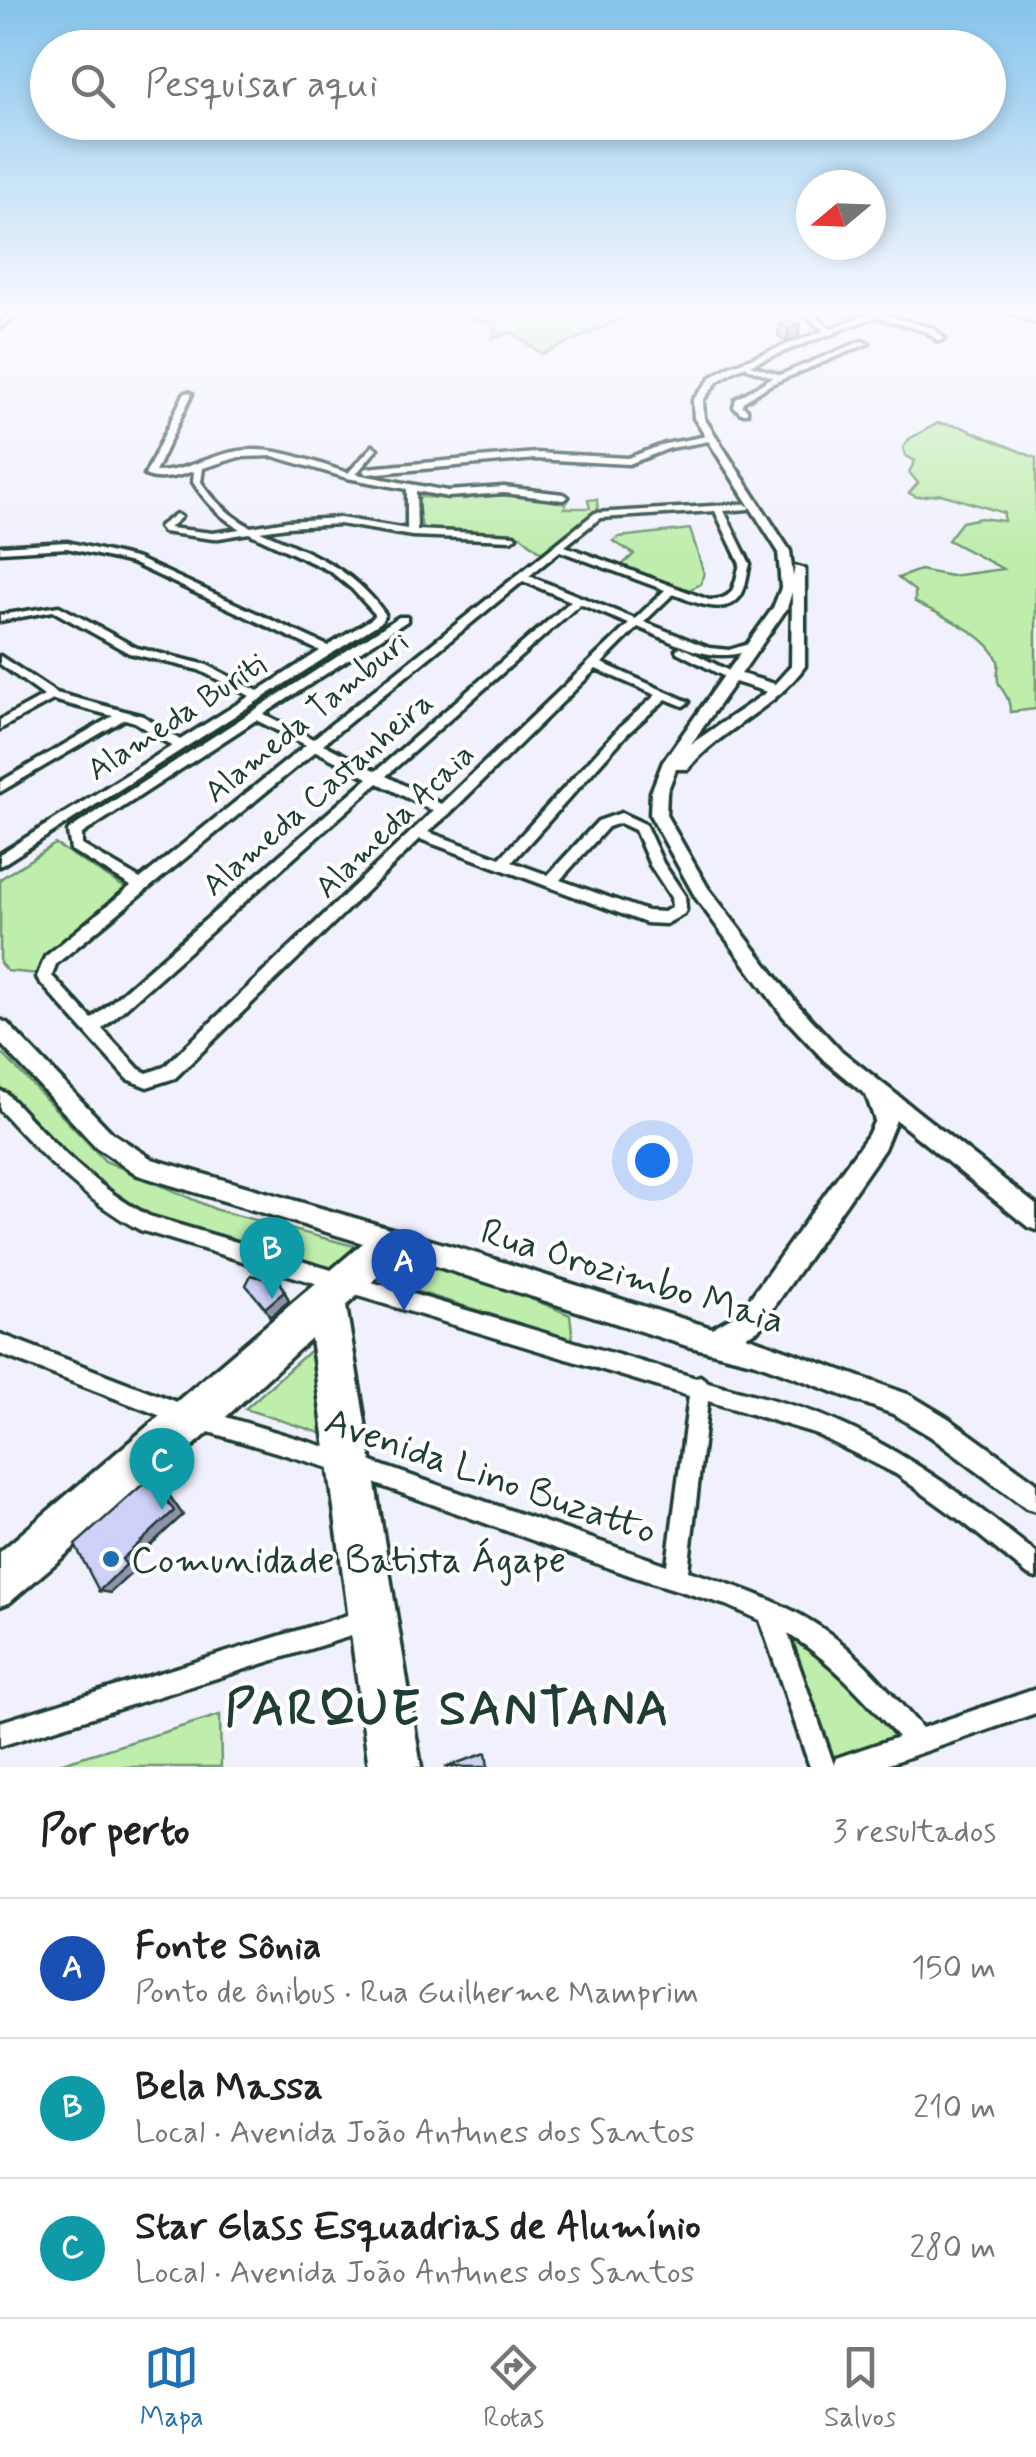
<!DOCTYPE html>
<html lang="pt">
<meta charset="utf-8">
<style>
:root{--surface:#fff;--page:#f6f6f6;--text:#222;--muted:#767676;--line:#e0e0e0;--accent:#1f6fb2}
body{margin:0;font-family:Mynerve,sans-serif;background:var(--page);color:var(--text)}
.compass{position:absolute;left:796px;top:170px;width:90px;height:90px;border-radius:50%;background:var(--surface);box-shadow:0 5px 15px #0003;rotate:251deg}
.you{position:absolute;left:652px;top:1160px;width:35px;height:35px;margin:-25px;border:8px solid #fff;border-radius:50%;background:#1a73e8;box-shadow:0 0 0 15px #1a73e833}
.badge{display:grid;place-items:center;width:65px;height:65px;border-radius:50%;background:var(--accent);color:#fff;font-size:32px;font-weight:700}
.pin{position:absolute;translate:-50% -82px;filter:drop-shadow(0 2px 5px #0008)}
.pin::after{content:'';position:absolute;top:52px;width:35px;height:30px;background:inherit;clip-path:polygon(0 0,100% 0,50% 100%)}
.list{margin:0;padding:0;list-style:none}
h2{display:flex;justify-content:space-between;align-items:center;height:130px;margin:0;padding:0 40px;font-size:42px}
h2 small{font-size:32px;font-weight:400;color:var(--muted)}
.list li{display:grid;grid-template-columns:65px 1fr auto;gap:30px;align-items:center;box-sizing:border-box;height:140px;padding:0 40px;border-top:2px solid var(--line)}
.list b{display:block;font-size:38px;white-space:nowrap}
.list p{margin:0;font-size:32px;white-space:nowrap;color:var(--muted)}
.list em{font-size:32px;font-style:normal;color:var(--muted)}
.icon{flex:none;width:55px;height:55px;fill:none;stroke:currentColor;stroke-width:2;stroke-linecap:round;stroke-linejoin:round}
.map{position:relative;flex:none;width:1036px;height:1767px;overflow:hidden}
.search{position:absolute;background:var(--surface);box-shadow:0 5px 15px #0003;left:30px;right:30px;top:30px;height:110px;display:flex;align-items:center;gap:25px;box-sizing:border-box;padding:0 35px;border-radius:55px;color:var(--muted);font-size:38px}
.sheet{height:550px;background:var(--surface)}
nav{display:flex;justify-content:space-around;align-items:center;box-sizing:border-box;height:140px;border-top:2px solid var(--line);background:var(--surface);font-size:28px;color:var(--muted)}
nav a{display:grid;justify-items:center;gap:5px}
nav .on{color:var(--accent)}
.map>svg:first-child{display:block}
</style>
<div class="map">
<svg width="1036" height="1767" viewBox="0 0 1036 1767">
<rect width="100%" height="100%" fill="#f1f1fd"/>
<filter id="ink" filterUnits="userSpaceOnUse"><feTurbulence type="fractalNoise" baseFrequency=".01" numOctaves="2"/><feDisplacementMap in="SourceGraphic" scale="20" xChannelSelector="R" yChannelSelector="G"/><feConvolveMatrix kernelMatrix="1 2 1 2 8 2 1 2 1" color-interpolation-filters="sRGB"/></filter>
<g filter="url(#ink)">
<g fill="#beedac" stroke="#6e9570" stroke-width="2.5">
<polygon points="433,311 589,311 613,315 620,320 542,354 511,332 492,339 496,330 491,323 474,319 465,311 459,315"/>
<path d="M938,423L959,426L1036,458V709L1010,712C1010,698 1005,695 999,684C995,677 1000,668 998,661C988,633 939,615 915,602V591L898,578L920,570L951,576L1003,569L948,540L962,522L981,518L1004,521V513L941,494L917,497L909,493L918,483L909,472L915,461L906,456L903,448L909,439Z"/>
<polygon points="480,495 536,495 568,501 564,508 590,508 588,500 597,499 598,511 542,553 521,536 431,532 422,527 417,500 422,497 466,499"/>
<polygon points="690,529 704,573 701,584 689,590 621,566 634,554 613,541 619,537"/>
<polygon points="55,844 127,889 43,958 38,974 7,971 0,963 0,879"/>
<polygon points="0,1051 105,1161 217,1210 358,1247 334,1274 142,1212 89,1175 41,1133 0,1086"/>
<path d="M401,1263C447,1266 527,1296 570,1315L573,1340L383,1281L389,1266Z"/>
<polygon points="315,1346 333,1437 245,1409"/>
<polygon points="788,1635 848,1676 902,1743 833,1766"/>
<polygon points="220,1715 221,1767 49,1767"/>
</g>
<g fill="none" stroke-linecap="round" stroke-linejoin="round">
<defs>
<g id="minor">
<polygon points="15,311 23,311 0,327 0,322"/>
<polygon points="801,311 808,311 836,333 829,335"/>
<polygon points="1005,311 1015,311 1036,319 1036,323"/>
<polygon points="882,315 933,328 945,339 938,341 927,332 880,318"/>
<polygon points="862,341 869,343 771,384 743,402 742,406 747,409 747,413 741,413 734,407 736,399 773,377 747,368 747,364 780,375"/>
<path d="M188,392L192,394L155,472C185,472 210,455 239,451C277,446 313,462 348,473L373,446L377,449L356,474L448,491L504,487L563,494L568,497L563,500L504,493L448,497L416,491L417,530L514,535L516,537L511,540L412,536L340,524L287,527L260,531C310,553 352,567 385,614L381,622L0,866V854L172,746L135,722L125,719L0,792V782L113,716L53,700L0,729V720L44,696L0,664V656L56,693L143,716L180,740L250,696L199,670L129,653L53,611L0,621V615L59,606L137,648L207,665L258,691L320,651L132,563L67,548L0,552V546L67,542L138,559L328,646L373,618L375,614L352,589L330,571L249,533L213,539L163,532L159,527L161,525L176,514L181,517L169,528L213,533L240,529C219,516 206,502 193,482L194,471C178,476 160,482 145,475L184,394ZM273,456L347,478L407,489V529L340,518L287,521L251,527C230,516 215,502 201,482L203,468L239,457Z"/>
<polygon points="712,435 716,438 715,440 670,448 629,464 535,459 367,474 363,471 367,468 535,453 628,458 665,444"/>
<path d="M745,504L750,507L748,509L724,511L750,564C747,573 746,588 741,595C726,618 692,601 673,594L644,622L709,648L729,650L752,643L757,646C718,669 676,643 638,627L602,663L689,702L683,706L666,699L628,733L512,862L548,875L598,821L621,813L645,824L663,863L685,896L686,910L684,914L666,924L646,923L420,839L175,1078L147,1087L127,1079L39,981L37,977L45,957L131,886L71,850L68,832L70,829L399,617H407V621L264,714L313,739L595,513ZM715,511L740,564C734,585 736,600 709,600L565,546L600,518ZM560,551L665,590L635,619L529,576ZM523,581L571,601L376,771L323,744ZM580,604L629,624L441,804L386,776ZM596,669L656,695L620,727L500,858L428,832L449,814ZM256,720L306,745L140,879L82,845V834ZM316,751L368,778L92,1019L52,976L56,964ZM378,783L433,811L164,1067L147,1073L139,1069L102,1029ZM620,823L635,830L650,865L671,897L672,907L664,912L647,911L560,880L608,827Z"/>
<polygon points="681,647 733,673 735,675 733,677 725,677 677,652 676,650"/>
<path d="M0,1091L6,1093C50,1140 91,1185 149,1216L696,1378L700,1376L708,1382C745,1393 784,1401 820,1415C901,1447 969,1499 1036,1553V1578L1028,1575L964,1523L896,1474L814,1433L708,1401L688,1571C737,1586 788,1603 830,1634C865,1660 893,1696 922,1728L1036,1689V1713L880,1767H810L760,1620L729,1606L635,1577L343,1472L182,1424L0,1354V1334L182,1404L343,1452L667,1565L689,1396L140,1230C82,1198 44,1158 0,1110ZM788,1634C832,1661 864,1698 898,1737L836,1758L834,1765Z"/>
<polygon points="367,1609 375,1612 378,1620 375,1628 367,1631 0,1746 0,1722"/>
</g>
<path id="major" d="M877,311H889L736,370L718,381L703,400L704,418L790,551L793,577L795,566L805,569V666C774,710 722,728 688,769H676L667,792L666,815L708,888L797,1004L839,1049L1036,1205V1230L1028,1227L896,1120L884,1149L758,1330L746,1336L910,1395L948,1418L1036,1482V1511L1026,1508L930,1436L893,1414L756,1363L687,1346L401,1255L346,1306L421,1767H369L311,1338L214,1428L10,1602L0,1606V1552L363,1243L138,1175L96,1147L0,1043V1020L7,1023L112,1133L152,1159L468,1251L712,1328L740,1312L868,1135L875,1120L866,1095L825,1061L783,1016L696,898L650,815L651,792L663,762L723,677L724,672L728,671L773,608L781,588L778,551L694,418L693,400L712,377L730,366ZM792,592L791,666L775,684L741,674L787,608ZM735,682L767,692L691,744Z"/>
</defs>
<use href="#minor" stroke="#1f3d34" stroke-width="7"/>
<use href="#major" stroke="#1f3d34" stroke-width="7"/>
<use href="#minor" fill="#fff" fill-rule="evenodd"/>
<use href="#major" fill="#fff" fill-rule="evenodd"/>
</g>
<polygon fill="#b2b3d5" stroke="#1f3d34" stroke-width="2.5" points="780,324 800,325 798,337 787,341 778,336"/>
<g fill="#9192ae" stroke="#1f3d34" stroke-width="2.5">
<polygon points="800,325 798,337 787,341 789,329"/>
<polygon points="281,1283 289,1301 270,1317 265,1308"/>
<polygon points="151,1477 160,1482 183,1515 132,1562 136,1569 110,1593 99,1591 122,1559"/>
</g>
<g fill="#cfd0f8" stroke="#1f3d34" stroke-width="2.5">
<polygon points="790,321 800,325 789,329 780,324"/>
<polygon points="251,1275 281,1283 284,1292 265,1308 246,1285"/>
<polygon points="151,1477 174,1511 122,1559 126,1565 99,1591 75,1545"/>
<polygon points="486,1753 488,1767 445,1767"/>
</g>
</g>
<linearGradient id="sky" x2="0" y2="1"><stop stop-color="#85c4ec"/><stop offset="0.56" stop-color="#f9f9fe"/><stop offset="1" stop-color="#f9f9fe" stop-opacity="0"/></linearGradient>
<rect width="1036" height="558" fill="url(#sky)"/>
<circle fill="#1f6fb2" stroke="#fff" stroke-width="4" cx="111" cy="1559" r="10"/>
<g text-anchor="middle" stroke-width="8" stroke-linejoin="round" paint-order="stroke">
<g font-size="32" fill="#1f3d34" stroke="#fff">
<text transform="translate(176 716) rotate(-33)" y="11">Alameda Buriti</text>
<text transform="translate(306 716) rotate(-39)" y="11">Alameda Tamburi</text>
<text transform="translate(317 793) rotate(-41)" y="11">Alameda Castanheira</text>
<text transform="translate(394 820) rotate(-44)" y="11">Alameda Acaia</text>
</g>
<g font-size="38" fill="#1f3d34" stroke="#fff">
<text transform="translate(633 1275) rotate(17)" y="13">Rua Orozimbo Maia</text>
<text transform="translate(491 1475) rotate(19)" y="13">Avenida Lino Buzatto</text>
</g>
<g font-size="38" fill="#1f3d34" stroke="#fff" text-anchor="start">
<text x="131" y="1572">Comunidade Batista Ágape</text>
</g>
<g font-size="50" font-weight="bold" letter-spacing="2.5" fill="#1f3d34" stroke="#fff">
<text x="448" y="1724">PARQUE SANTANA</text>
</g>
</g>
</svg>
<svg class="compass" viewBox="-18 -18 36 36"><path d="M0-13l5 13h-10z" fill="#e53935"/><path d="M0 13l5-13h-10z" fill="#767676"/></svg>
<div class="you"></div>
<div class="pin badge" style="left:404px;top:1311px;background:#1a4fb4">A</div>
<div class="pin badge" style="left:272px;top:1299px;background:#0f9aa8">B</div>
<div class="pin badge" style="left:162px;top:1510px;background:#0f9aa8">C</div>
<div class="search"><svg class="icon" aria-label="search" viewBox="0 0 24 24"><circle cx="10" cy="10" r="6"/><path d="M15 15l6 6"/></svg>Pesquisar aqui</div>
</div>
<section class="sheet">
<h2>Por perto<small>3 resultados</small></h2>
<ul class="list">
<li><span class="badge" style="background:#1a4fb4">A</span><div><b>Fonte Sônia</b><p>Ponto de ônibus · Rua Guilherme Mamprim</p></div><em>150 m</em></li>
<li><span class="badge" style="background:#0f9aa8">B</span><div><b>Bela Massa</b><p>Local · Avenida João Antunes dos Santos</p></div><em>210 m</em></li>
<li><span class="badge" style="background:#0f9aa8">C</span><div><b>Star Glass Esquadrias de Alumínio</b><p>Local · Avenida João Antunes dos Santos</p></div><em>280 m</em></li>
</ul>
</section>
<nav>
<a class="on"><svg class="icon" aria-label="map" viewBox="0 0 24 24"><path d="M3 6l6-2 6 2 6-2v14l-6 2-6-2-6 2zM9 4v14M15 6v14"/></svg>Mapa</a>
<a><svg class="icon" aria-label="directions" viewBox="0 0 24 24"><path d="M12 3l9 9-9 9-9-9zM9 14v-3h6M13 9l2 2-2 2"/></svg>Rotas</a>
<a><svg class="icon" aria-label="saved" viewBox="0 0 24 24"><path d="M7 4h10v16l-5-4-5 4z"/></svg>Salvos</a>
</nav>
